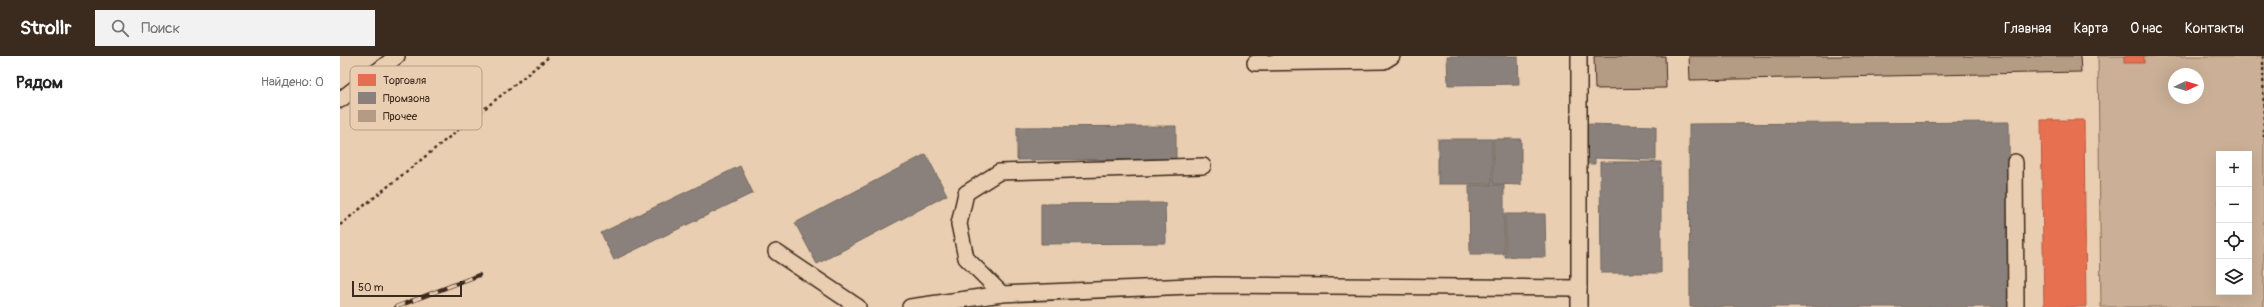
<!DOCTYPE html>
<html lang="ru">
<meta charset="utf-8">
<style>
:root{--surface:#fff;--page:#f2f2f2;--text:#222;--muted:#767676;--line:#e0e0e0;--accent:#3b2a1e}
body{margin:0;font-family:Pangolin,sans-serif;background:var(--page);color:var(--text)}
.controls{position:absolute;right:12px;bottom:12px;display:grid;overflow:hidden;border-radius:0px;box-shadow:0 4px 16px #0002}
.controls button{width:36px;height:36px;display:grid;place-items:center;padding:0;border:0;border-bottom:1px solid var(--line);background:var(--surface);color:var(--text);font:20px sans-serif}
.compass{position:absolute;left:1828px;top:12px;width:36px;height:36px;border-radius:50%;background:var(--surface);box-shadow:0 4px 16px #0002;rotate:86deg}
.scale{position:absolute;left:12px;bottom:10px;width:110px;box-sizing:border-box;padding-left:4px;border:2px solid #3b2a1e;border-top:0;font-size:11px;line-height:14px;white-space:nowrap;color:#3b2a1e;-webkit-text-stroke:3px #eaceb1;paint-order:stroke}
.list{margin:0;padding:0;list-style:none}
h2{display:flex;justify-content:space-between;align-items:center;height:52px;margin:0;padding:0 16px;font-size:17px}
h2 small{font-size:13px;font-weight:400;color:var(--muted)}
.icon{flex:none;width:22px;height:22px;fill:none;stroke:currentColor;stroke-width:2;stroke-linecap:round;stroke-linejoin:round}
.map{position:relative;flex:none;width:1924px;height:251px;overflow:hidden}
header{display:flex;align-items:center;gap:24px;box-sizing:border-box;height:56px;padding:0 20px;background:var(--accent);color:#fff}
header strong{font-size:19px}
nav{display:flex;gap:22px;margin-inline-start:auto;font-size:14px}
.search{width:280px;height:36px;background:var(--page);display:flex;align-items:center;gap:10px;box-sizing:border-box;padding:0 14px;border-radius:0px;color:var(--muted);font-size:15px}
main{display:flex}
aside{flex:1;background:var(--surface)}
.map>svg:first-child{display:block}
</style>
<header>
<strong>Strollr</strong>
<div class="search"><svg class="icon" aria-label="search" viewBox="0 0 24 24"><circle cx="10" cy="10" r="6"/><path d="M15 15l6 6"/></svg>Поиск</div>
<nav><a>Главная</a><a>Карта</a><a>О нас</a><a>Контакты</a></nav>
</header>
<main>
<aside>
<h2>Рядом<small>Найдено: 0</small></h2>
<ul class="list">
</ul>
</aside>
<div class="map">
<svg width="1924" height="251" viewBox="0 0 1924 251">
<rect width="100%" height="100%" fill="#eaceb1"/>
<filter id="ink" filterUnits="userSpaceOnUse"><feTurbulence type="fractalNoise" baseFrequency=".025" numOctaves="2"/><feDisplacementMap in="SourceGraphic" scale="8" xChannelSelector="R" yChannelSelector="G"/><feConvolveMatrix kernelMatrix="1 2 1 2 8 2 1 2 1" color-interpolation-filters="sRGB"/></filter>
<g filter="url(#ink)">
<path fill="#cbb097" stroke="#836d5a" fill-rule="evenodd" d="M1758,0H1924V251H1761ZM1834,18H1858V42H1834ZM1879,98H1909V236H1879Z"/>
<g fill="#e76f51" stroke="#b35a42">
<rect x="1784" y="0" width="20" height="7"/>
<polygon points="1701,64 1744,64 1746,251 1704,251"/>
</g>
<g fill="#8a817c" stroke="#726760">
<polygon points="1107,0 1178,0 1179,28 1108,29"/>
<polygon points="1669,66 1670,251 1350,251 1349,68"/>
<polygon points="1247,68 1316,70 1316,104 1255,102 1255,108 1246,108"/>
<polygon points="836,70 836,103 677,104 677,71"/>
<rect x="1098" y="83" width="54" height="45"/>
<polygon points="1153,83 1181,83 1181,129 1153,128"/>
<polygon points="586,98 607,139 477,208 455,167"/>
<polygon points="1260,106 1321,106 1321,217 1261,217"/>
<polygon points="400,110 413,137 274,204 261,177"/>
<polygon points="1129,129 1164,129 1164,198 1130,198"/>
<polygon points="825,147 826,187 701,188 701,148"/>
<polygon points="1165,158 1205,158 1206,201 1165,201"/>
</g>
<g fill="#b49b84" stroke="#3b2a1e">
<polygon points="1254,0 1325,0 1326,32 1255,33"/>
<polygon points="1349,0 1740,0 1741,16 1350,24"/>
</g>
<g fill="none" stroke-linecap="round" stroke-linejoin="round">
<defs>
<g id="minor">
<polyline points="1239,0 1239,251"/>
<polyline points="915,7 1044,5 1052,0"/>
<polyline points="0,44 57,0"/>
<polyline points="1675,106 1676,251"/>
<polyline points="436,196 518,251"/>
<polyline points="662,238 626,202 619,168 626,137 659,116 863,110"/>
<polyline points="570,251 662,238 874,229 1239,232"/>
</g>
</defs>
<use href="#minor" stroke="#3b2a1e" stroke-width="18"/>
<g stroke="#3b2a1e" stroke-width="2.5" stroke-dasharray="3 3" stroke-linecap="butt">
<polyline points="1923,0 1924,83"/>
<polyline points="0,169 210,0"/>
</g>
<use href="#minor" stroke="#eaceb1" stroke-width="15"/>
<defs>
<polyline id="rail" points="56,251 139,219"/>
</defs>
<use href="#rail" stroke="#3b2a1e" stroke-width="4.5"/>
<use href="#rail" stroke="#eaceb1" stroke-width="3" stroke-dasharray="9" stroke-linecap="butt"/>
</g>
</g>
<rect x="10" y="10" width="132" height="64" rx="6" fill="#eaceb1" stroke="#b69d85" stroke-width="1"/>
<rect x="18" y="18" width="18" height="12" fill="#e76f51"/>
<rect x="18" y="36" width="18" height="12" fill="#8a817c"/>
<rect x="18" y="54" width="18" height="12" fill="#b49b84"/>
<g font-size="11" fill="#3b2a1e">
<text x="43" y="28">Торговля</text>
<text x="43" y="46">Промзона</text>
<text x="43" y="64">Прочее</text>
</g>
</svg>
<div class="controls">
<button>+</button>
<button>−</button>
<button><svg class="icon" aria-label="locate" viewBox="0 0 24 24"><circle cx="12" cy="12" r="6"/><path d="M12 2v4M12 18v4M2 12h4M18 12h4"/></svg></button>
<button><svg class="icon" aria-label="layers" viewBox="0 0 24 24"><path d="M12 4l9 5-9 5-9-5zM3 14l9 5 9-5"/></svg></button>
</div>
<svg class="compass" viewBox="-18 -18 36 36"><path d="M0-13l5 13h-10z" fill="#e53935"/><path d="M0 13l5-13h-10z" fill="#767676"/></svg>
<div class="scale">50 m</div>
</div>
</main>
